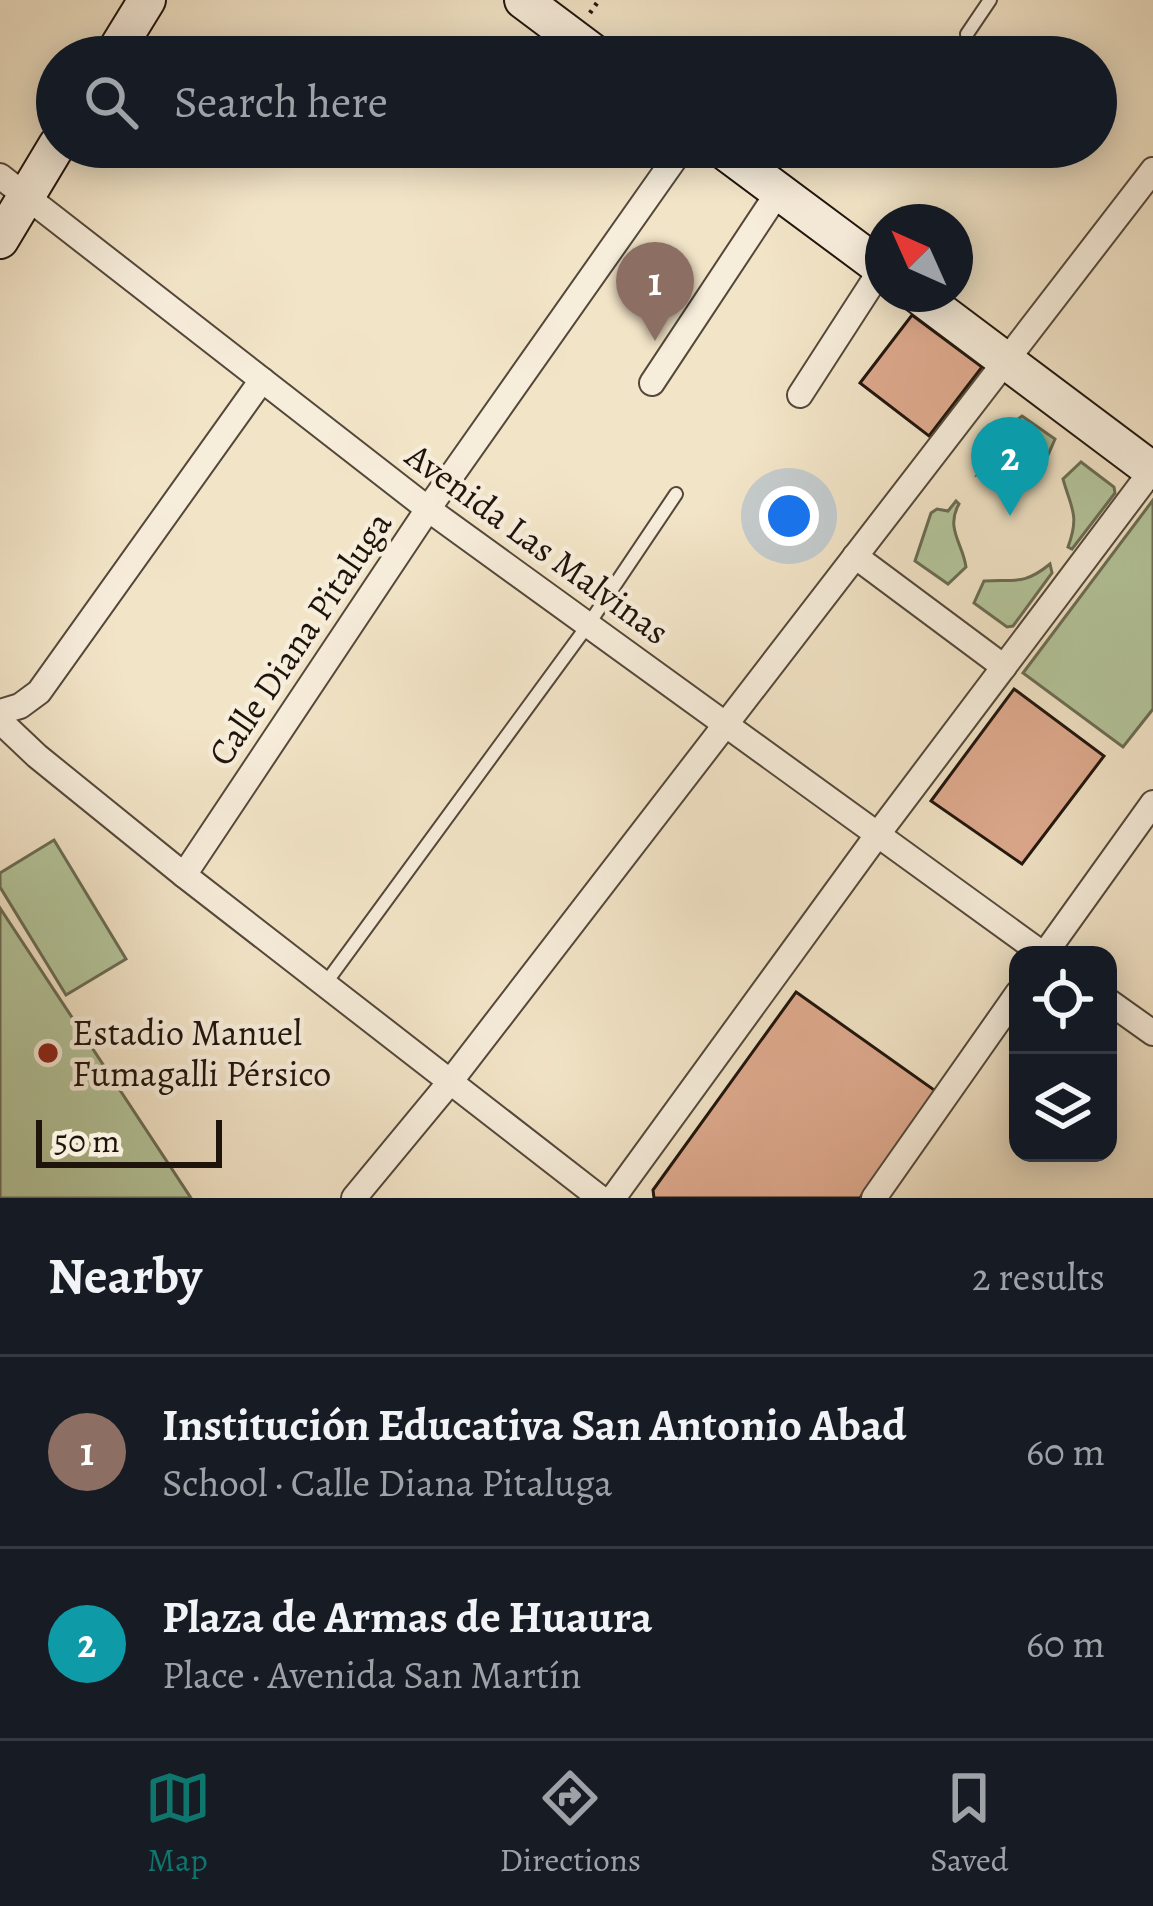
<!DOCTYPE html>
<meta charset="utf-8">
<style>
:root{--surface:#171b24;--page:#20242c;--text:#f1f3f6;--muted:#9ea1a6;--line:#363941;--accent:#0f766e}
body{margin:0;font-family:Alegreya,serif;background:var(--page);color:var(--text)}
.controls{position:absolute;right:36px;bottom:36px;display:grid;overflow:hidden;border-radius:24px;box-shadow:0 6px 30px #0003}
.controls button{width:108px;height:108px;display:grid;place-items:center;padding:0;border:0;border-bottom:3px solid var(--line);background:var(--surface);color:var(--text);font:60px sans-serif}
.compass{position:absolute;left:865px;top:204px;width:108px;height:108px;border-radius:50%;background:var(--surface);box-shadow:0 6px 30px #0003;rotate:315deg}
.scale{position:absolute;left:36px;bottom:30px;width:186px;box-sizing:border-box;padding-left:12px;border:6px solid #1f140c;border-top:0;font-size:33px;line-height:42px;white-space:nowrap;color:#1f140c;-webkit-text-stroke:9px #f7eddb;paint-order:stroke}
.you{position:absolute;left:789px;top:516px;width:42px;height:42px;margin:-30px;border:9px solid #fff;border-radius:50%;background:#1a73e8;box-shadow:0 0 0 18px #1a73e833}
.badge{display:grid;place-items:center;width:78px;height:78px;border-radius:50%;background:var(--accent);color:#fff;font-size:39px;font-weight:700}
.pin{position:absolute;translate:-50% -99px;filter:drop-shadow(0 3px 6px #0008)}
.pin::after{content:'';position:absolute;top:63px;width:42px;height:36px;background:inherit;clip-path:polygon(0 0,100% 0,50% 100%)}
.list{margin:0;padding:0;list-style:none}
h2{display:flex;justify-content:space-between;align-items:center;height:156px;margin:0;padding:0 48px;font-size:51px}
h2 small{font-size:39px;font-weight:400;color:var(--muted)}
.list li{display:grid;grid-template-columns:78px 1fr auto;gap:36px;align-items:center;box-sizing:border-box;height:192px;padding:0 48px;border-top:3px solid var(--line)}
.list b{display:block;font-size:45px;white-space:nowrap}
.list p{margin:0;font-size:39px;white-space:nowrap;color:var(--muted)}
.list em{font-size:39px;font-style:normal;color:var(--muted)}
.icon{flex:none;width:66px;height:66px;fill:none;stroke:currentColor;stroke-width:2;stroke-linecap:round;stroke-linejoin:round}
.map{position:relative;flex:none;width:1153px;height:1198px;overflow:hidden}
.search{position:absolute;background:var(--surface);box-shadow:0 6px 30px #0003;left:36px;right:36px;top:36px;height:132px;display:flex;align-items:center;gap:30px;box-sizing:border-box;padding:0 42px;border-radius:66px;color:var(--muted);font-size:45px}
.sheet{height:540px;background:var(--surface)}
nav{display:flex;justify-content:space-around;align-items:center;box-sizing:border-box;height:168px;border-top:3px solid var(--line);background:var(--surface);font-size:33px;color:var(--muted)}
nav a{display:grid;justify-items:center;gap:6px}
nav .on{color:var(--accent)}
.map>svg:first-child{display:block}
</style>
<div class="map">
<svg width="1153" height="1198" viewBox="0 0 1153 1198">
<rect width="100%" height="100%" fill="#f2e4c7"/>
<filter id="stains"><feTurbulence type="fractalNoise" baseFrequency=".00167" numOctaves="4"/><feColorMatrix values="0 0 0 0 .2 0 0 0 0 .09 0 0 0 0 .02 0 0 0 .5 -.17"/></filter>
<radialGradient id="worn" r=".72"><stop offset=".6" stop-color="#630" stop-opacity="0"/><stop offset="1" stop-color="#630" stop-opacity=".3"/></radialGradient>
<g fill="#b4c59b" stroke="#6a6c54" stroke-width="3">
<polygon points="1022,416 1055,439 1045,462 1009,461 978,474 985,463 980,453 982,446"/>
<path d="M1081,462L1114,487L1115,493L1072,549L1068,547C1080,515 1071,508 1063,479Z"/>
<polygon points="1153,500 1153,709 1123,747 1023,673"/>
<path d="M956,501L959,504C945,528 963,544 966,567L948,584L915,561L931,513L937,509L948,511Z"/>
<path d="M1050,564L1052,573L1013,626L1007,627L974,603L984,581C1014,579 1023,586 1050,564Z"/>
<polygon points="54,840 126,959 66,995 0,887 0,873"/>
<polygon points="0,908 191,1198 0,1198"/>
</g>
<g fill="#dfaa8f" stroke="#1f140c" stroke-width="3">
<polygon points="912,315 982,367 929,436 860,383"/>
<polygon points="1014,689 1104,756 1022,864 931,801"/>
<polygon points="796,992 937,1092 860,1198 654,1198 653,1190"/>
</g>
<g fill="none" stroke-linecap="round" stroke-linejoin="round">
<defs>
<g id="lane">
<polyline points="967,34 990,0"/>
<polyline points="325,984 588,625 676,494"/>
</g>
<g id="street">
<polyline points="0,176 428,509 1044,955 1153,803"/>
<polyline points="652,383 779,191"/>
<polyline points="800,395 882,268"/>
<polyline points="855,556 1004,667"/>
<polyline points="0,712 20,706 39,692 262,380"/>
<polyline points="0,721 37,756 184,875 600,1198"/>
<polyline points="184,875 428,509 683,147"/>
<polyline points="1108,1001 1153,1033"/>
<polyline points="354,1198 450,1082 1153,170"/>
<polyline points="613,1198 878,834 1153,469"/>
<polyline points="874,1198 1018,993"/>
</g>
<g id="secondary">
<polyline points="523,0 599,57"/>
<polyline points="112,57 147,0"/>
<polyline points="719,147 883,269"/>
<polyline points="0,240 57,145"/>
<polyline points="917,294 1153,471"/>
</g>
</defs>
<use href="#lane" stroke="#54483b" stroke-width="16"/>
<use href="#street" stroke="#54483b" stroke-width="28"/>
<use href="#secondary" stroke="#1f140c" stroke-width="40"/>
<polyline stroke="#1f140c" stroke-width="4.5" stroke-dasharray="3 6" stroke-linecap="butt" points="590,13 599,0"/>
<use href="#lane" stroke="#f7eddb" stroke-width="12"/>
<use href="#street" stroke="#f7eddb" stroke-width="24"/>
<use href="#secondary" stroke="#f7eddb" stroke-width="36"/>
</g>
<circle fill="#8f2418" stroke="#f7eddb" stroke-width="4.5" cx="48" cy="1053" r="12"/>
<g text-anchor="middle" stroke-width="9" stroke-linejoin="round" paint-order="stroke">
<g font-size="36" fill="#1f140c" stroke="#f7eddb">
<text transform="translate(538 543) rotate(36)" y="13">Avenida Las Malvinas</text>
<text transform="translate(299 638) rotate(-56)" y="13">Calle Diana Pitaluga</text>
</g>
<g font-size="36" fill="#1f140c" stroke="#f7eddb" text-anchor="start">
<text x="72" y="1045">Estadio Manuel<tspan x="72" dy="41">Fumagalli Pérsico</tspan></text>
</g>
</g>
<rect width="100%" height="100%" filter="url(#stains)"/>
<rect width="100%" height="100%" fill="url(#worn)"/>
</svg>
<div class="controls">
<button><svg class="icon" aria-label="locate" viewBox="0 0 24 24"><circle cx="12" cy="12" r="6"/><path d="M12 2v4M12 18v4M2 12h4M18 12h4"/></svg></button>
<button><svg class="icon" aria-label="layers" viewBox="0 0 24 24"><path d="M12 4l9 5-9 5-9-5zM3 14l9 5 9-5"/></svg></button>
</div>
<svg class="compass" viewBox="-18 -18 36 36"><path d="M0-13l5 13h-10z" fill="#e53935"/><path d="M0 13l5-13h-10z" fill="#9ea1a6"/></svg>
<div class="scale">50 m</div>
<div class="you"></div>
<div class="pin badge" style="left:655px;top:341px;background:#8d6e63">1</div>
<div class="pin badge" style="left:1010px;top:516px;background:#0f9aa8">2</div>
<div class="search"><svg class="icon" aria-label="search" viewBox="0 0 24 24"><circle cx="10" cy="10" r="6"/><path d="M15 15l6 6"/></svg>Search here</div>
</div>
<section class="sheet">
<h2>Nearby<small>2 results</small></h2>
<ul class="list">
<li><span class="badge" style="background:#8d6e63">1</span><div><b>Institución Educativa San Antonio Abad</b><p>School · Calle Diana Pitaluga</p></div><em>60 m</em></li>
<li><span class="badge" style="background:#0f9aa8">2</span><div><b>Plaza de Armas de Huaura</b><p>Place · Avenida San Martín</p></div><em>60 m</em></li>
</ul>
</section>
<nav>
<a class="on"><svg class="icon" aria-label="map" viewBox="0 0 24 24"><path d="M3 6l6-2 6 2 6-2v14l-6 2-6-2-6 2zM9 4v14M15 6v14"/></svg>Map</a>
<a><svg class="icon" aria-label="directions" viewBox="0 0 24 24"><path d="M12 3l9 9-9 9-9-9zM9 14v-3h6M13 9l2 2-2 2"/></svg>Directions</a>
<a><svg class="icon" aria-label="saved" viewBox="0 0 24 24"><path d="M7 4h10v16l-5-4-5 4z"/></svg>Saved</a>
</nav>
